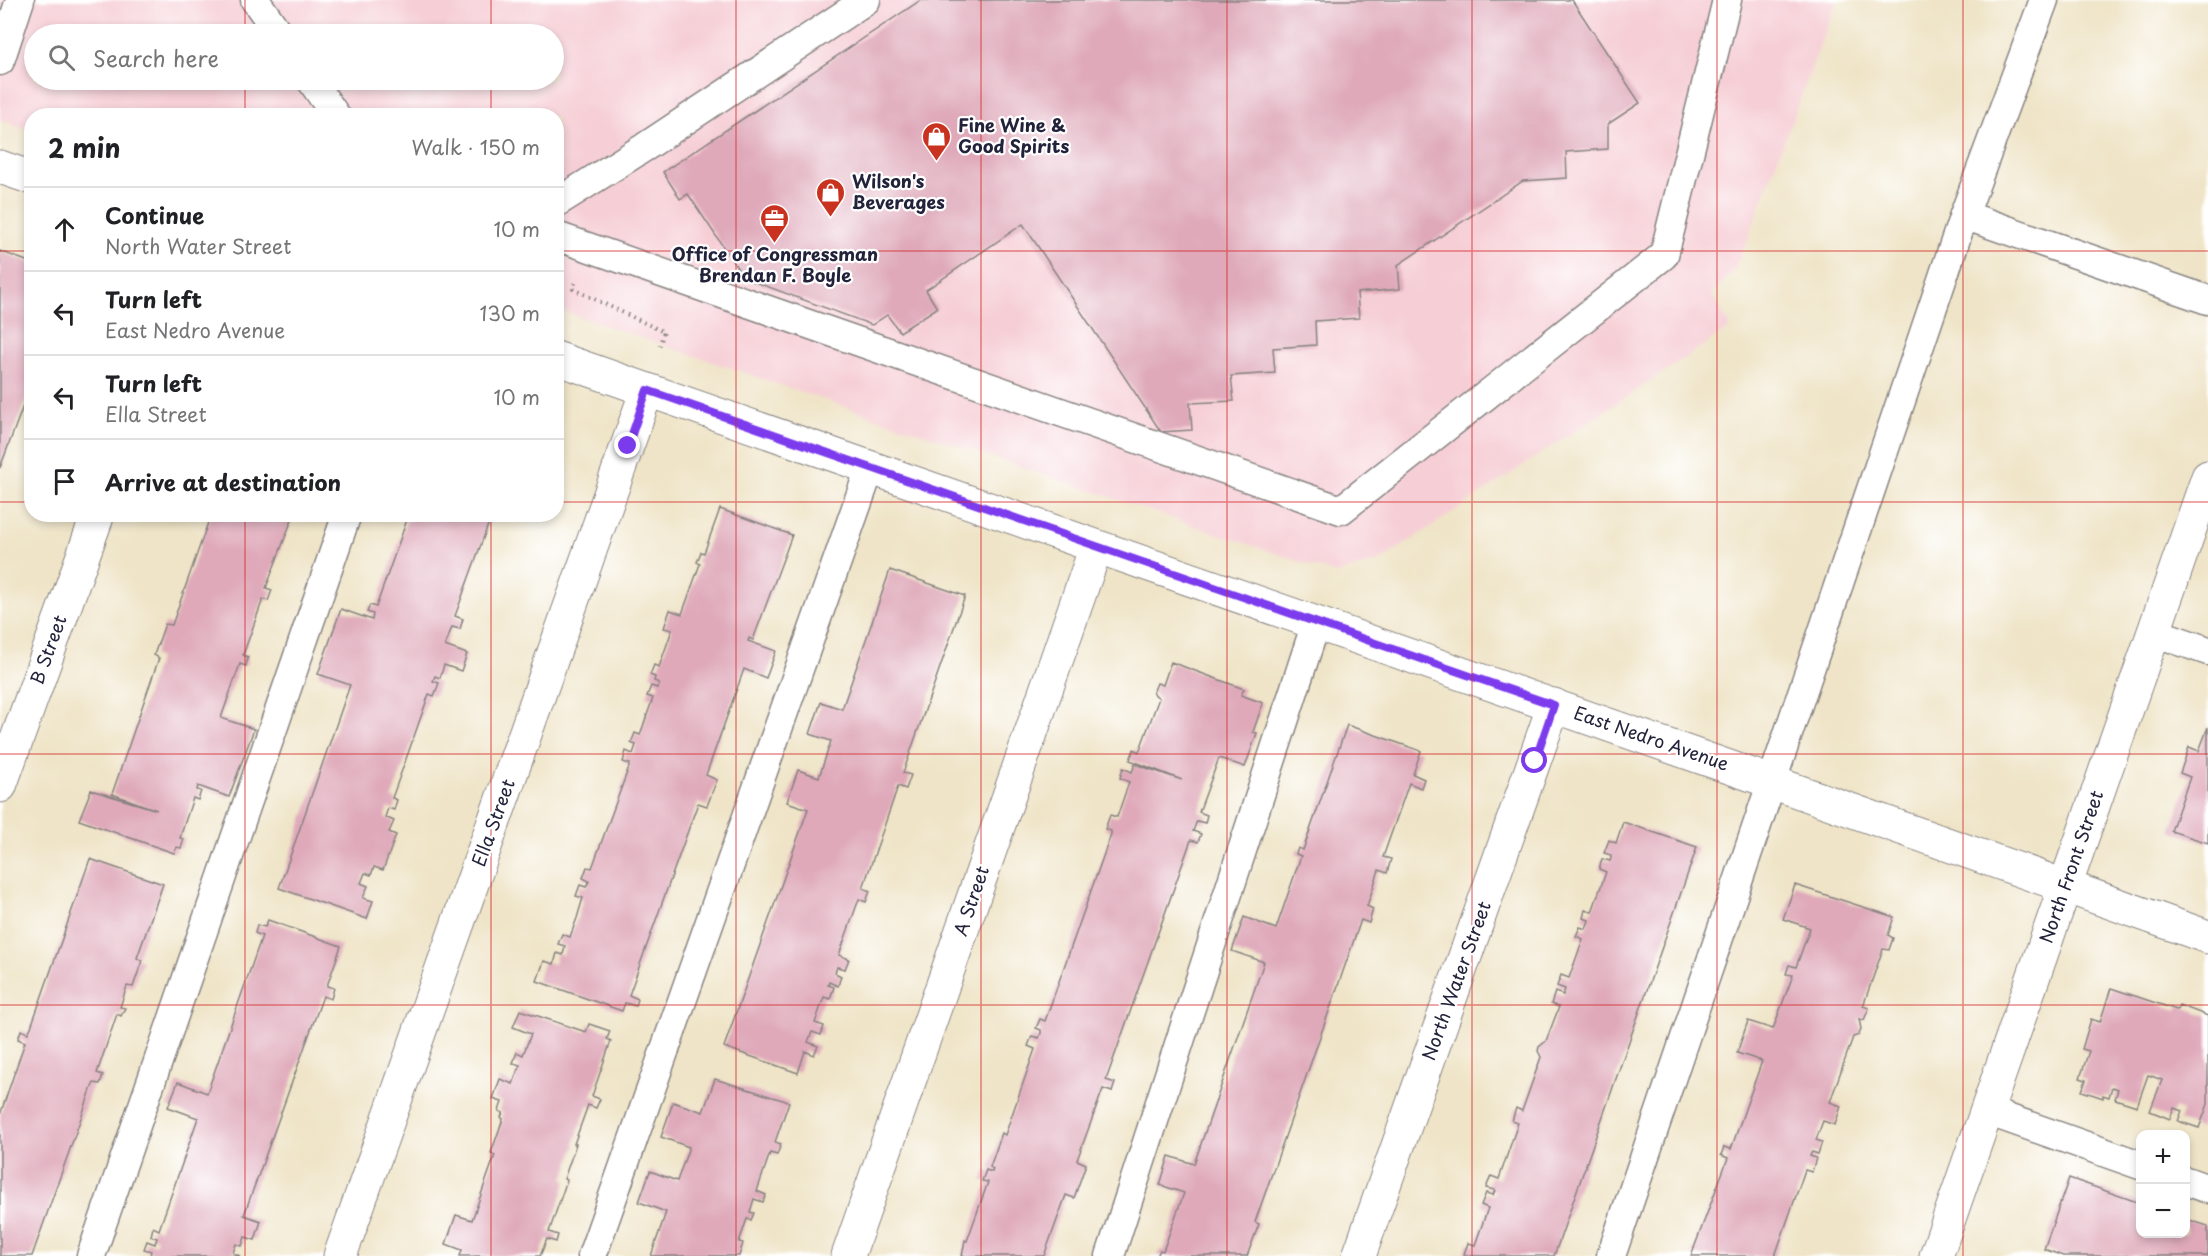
<!DOCTYPE html>
<meta charset="utf-8">
<style>
:root{--surface:#fff;--page:#f6f6f6;--text:#202124;--muted:#757577;--line:#e0e0e0}
body{margin:0;font-family:"Playpen Sans",sans-serif;background:var(--page);color:var(--text)}
.controls{position:absolute;right:18px;bottom:18px;display:grid;overflow:hidden;border-radius:12px;box-shadow:0 3px 9px #0003}
.controls button{width:54px;height:54px;display:grid;place-items:center;padding:0;border:0;border-bottom:2px solid var(--line);background:var(--surface);color:var(--text);font:30px sans-serif}
.stop{position:absolute;width:18px;height:18px;margin:-14px;border:4px solid #7c3aed;border-radius:50%;background:#fff}
.stop.end{background:#7c3aed;border-color:#fff;box-shadow:0 2px 6px #0008}
.list{margin:0;padding:0;list-style:none}
h2{display:flex;justify-content:space-between;align-items:center;height:78px;margin:0;padding:0 24px;font-size:26px}
h2 small{font-size:20px;font-weight:400;color:var(--muted)}
.list li{display:grid;grid-template-columns:39px 1fr auto;gap:18px;align-items:center;box-sizing:border-box;height:84px;padding:0 24px;border-top:2px solid var(--line)}
.list b{display:block;font-size:22px;white-space:nowrap}
.list p{margin:0;font-size:20px;white-space:nowrap;color:var(--muted)}
.list em{font-size:20px;font-style:normal;color:var(--muted)}
.icon{flex:none;width:33px;height:33px;fill:none;stroke:currentColor;stroke-width:2;stroke-linecap:round;stroke-linejoin:round}
.map{position:relative;flex:none;width:2208px;height:1256px;overflow:hidden}
.search{position:absolute;background:var(--surface);box-shadow:0 3px 9px #0003;left:24px;top:24px;width:540px;height:66px;display:flex;align-items:center;gap:15px;box-sizing:border-box;padding:0 21px;border-radius:33px;color:var(--muted);font-size:22px}
.panel{position:absolute;background:var(--surface);box-shadow:0 3px 9px #0003;left:24px;top:108px;width:540px;height:414px;border-radius:24px}
.map>svg:first-child{display:block}
</style>
<div class="map">
<svg width="2208" height="1256" viewBox="0 0 2208 1256">
<rect width="100%" height="100%" fill="#fff"/>
<filter id="ink" filterUnits="userSpaceOnUse"><feTurbulence type="fractalNoise" baseFrequency=".0167" numOctaves="2"/><feDisplacementMap in="SourceGraphic" scale="12" xChannelSelector="R" yChannelSelector="G"/><feConvolveMatrix kernelMatrix="1 2 1 2 8 2 1 2 1" color-interpolation-filters="sRGB"/></filter>
<filter id="wash" filterUnits="userSpaceOnUse"><feTurbulence type="fractalNoise" baseFrequency=".008" numOctaves="4" result="noise"/><feDisplacementMap in="SourceGraphic" scale="24" xChannelSelector="R" yChannelSelector="G"/><feGaussianBlur stdDeviation="1.35" result="paint"/><feColorMatrix in="noise" values="0 0 0 0 0 0 0 0 0 0 0 0 0 0 0 0 0 1.4 0 .05"/><feComposite in="paint" operator="in"/></filter>
<g filter="url(#wash)">
<rect width="100%" height="100%" fill="#efe4c7"/>
<path fill="#f6cfd6" fill-rule="evenodd" d="M0,0H1837L1745,246L1734,270L1716,290L1711,293L1731,327L1381,560L1336,574L557,309L556,116H32L31,131L0,120ZM34,34H554V80H34Z"/>
<g id="blocks">
<g fill="#dfa9ba">
<polygon points="921,0 1572,0 1640,103 1608,124 1608,149 1566,152 1567,178 1523,181 1398,265 1400,289 1357,293 1359,318 1315,321 1316,345 1273,348 1275,373 1231,376 1234,401 1190,403 1192,430 1161,432 1023,224 926,290 937,308 900,332 887,315 872,325 744,278 688,194 680,199 663,172"/>
<polygon points="0,251 32,263 32,382 0,468"/>
<polygon points="720,509 792,535 753,640 749,638 748,641 776,651 766,678 744,669 706,775 717,780 707,806 698,803 629,995 638,999 636,1006 625,1003 622,1011 537,981 544,961 554,964 557,953 563,955 565,946 558,944 562,934 570,937 577,918 583,898 576,896 580,885 586,887 589,881 583,878 587,867 592,868 630,764 623,762 626,751 633,754 636,745 631,743 635,733 640,735 653,698 647,696 651,686 657,688 659,683 654,681 655,677 650,675 654,665 659,667 672,630 664,628 670,610 682,614 700,564 697,562 701,552 704,553"/>
<polygon points="211,514 294,514 266,588 272,590 268,601 263,599 243,655 248,657 246,666 240,664 221,718 254,729 229,797 198,786 197,790 201,791 198,800 193,798 186,819 180,838 184,839 181,848 177,847 174,853 79,820 91,790 157,810 112,794 159,658 154,655 165,624 172,625"/>
<polygon points="409,514 492,514 455,616 463,619 460,629 452,627 445,646 467,654 461,671 444,665 440,678 435,676 433,681 439,683 434,696 429,694 411,745 392,798 397,800 394,810 388,808 385,817 394,821 389,832 396,835 383,870 374,867 371,875 365,873 361,883 368,886 363,898 373,901 367,919 279,888 350,685 318,674 341,609 372,620 373,614 367,612 370,605 376,607"/>
<polygon points="890,570 965,596 903,773 911,775 906,789 898,786 863,888 870,891 866,902 859,899 839,955 849,959 845,969 837,967 835,973 841,976 838,986 829,982 828,985 834,987 830,999 824,997 815,1023 824,1026 821,1035 812,1032 808,1042 818,1046 814,1055 805,1051 798,1073 724,1047 808,809 787,802 798,770 819,777 831,741 810,734 821,702 842,709"/>
<polygon points="1171,662 1244,689 1241,695 1263,703 1253,732 1257,733 1245,767 1219,758 1199,812 1207,815 1205,823 1197,821 1193,831 1201,834 1198,842 1191,840 1106,1080 1115,1083 1112,1092 1103,1089 1077,1160 1086,1164 1074,1198 1066,1195 1044,1256 962,1256 965,1240 967,1241 988,1182 982,1181 986,1170 992,1172 993,1169 990,1167 1002,1133 1005,1135 1035,1049 1028,1046 1032,1036 1039,1038 1041,1033 1041,1030 1036,1028 1040,1019 1045,1021 1111,834 1111,831 1105,829 1110,815 1117,817 1129,782 1120,778 1123,768 1132,772 1135,764 1182,780 1130,760 1134,749 1139,752 1159,698 1153,693 1157,683 1163,685"/>
<polygon points="1347,725 1421,751 1413,774 1424,779 1421,788 1409,783 1383,857 1391,859 1387,873 1379,870 1367,906 1373,909 1369,923 1361,920 1255,1222 1259,1224 1247,1256 1157,1256 1160,1250 1163,1251 1184,1193 1160,1185 1169,1156 1194,1164 1264,962 1232,951 1244,917 1276,929 1301,856 1296,854 1298,848 1303,850"/>
<polygon points="2208,727 2208,843 2171,831 2190,777 2180,773 2189,747 2199,751"/>
<polygon points="1623,822 1697,847 1554,1256 1468,1256 1464,1254 1468,1243 1475,1245 1488,1208 1481,1205 1486,1193 1493,1195 1495,1190 1486,1188 1491,1176 1499,1179 1517,1126 1518,1123 1512,1121 1516,1108 1522,1111 1541,1057 1538,1051 1539,1047 1546,1041 1559,1007 1551,1004 1555,992 1563,995 1565,989 1557,986 1561,975 1569,978 1583,939 1576,936 1580,927 1586,929 1589,920 1583,918 1585,910 1592,912 1606,872 1599,869 1602,859 1610,861 1611,858 1611,855 1604,853 1609,840 1616,843"/>
<polygon points="90,859 163,884 137,958 142,961 133,987 127,986 120,1007 125,1008 121,1016 117,1014 97,1073 103,1075 100,1084 94,1083 92,1087 32,1256 0,1256 0,1115 25,1042 18,1039 21,1030 28,1033 31,1027"/>
<polygon points="1795,885 1894,917 1888,935 1893,938 1889,950 1883,949 1863,1006 1869,1008 1864,1020 1859,1019 1861,1029 1859,1035 1853,1037 1830,1102 1841,1106 1835,1125 1823,1121 1816,1140 1822,1142 1818,1154 1812,1152 1810,1156 1816,1158 1812,1172 1805,1170 1775,1256 1691,1256 1728,1158 1721,1155 1724,1147 1731,1149 1762,1061 1737,1053 1748,1021 1773,1029 1793,975 1786,974 1789,965 1796,967 1810,928 1783,919"/>
<polygon points="268,920 341,946 327,986 334,988 331,999 323,996 244,1215 261,1221 255,1240 245,1237 242,1246 236,1244 233,1253 240,1256 150,1256 151,1251 144,1249 147,1241 155,1244 157,1238 151,1236 153,1227 159,1230 198,1118 168,1107 178,1082 207,1093 262,936 255,933 257,925 265,927"/>
<polygon points="2111,988 2177,1010 2179,1005 2208,1016 2208,1104 2199,1128 2178,1121 2182,1111 2174,1108 2170,1119 2150,1111 2162,1080 2154,1077 2148,1075 2137,1106 2115,1099 2118,1089 2112,1087 2109,1097 2103,1095 2103,1098 2082,1091 2086,1080 2080,1078 2089,1051 2082,1049 2091,1019 2100,1022"/>
<polygon points="520,1010 586,1032 589,1024 610,1031 607,1039 611,1041 592,1096 600,1099 596,1108 588,1105 574,1144 576,1144 564,1179 567,1180 549,1232 558,1235 556,1242 547,1239 540,1256 460,1256 462,1250 446,1244 456,1215 472,1220 495,1155 491,1153 503,1119 501,1117 503,1113 499,1111 502,1102 493,1099 500,1079 513,1084 520,1065 513,1063 517,1052 523,1055 531,1034 513,1027"/>
<polygon points="715,1079 789,1102 775,1142 781,1144 777,1155 770,1153 757,1191 766,1195 763,1202 754,1199 750,1212 754,1213 751,1220 747,1219 739,1242 743,1243 739,1256 651,1256 666,1212 639,1202 650,1171 677,1181 689,1147 661,1137 673,1102 703,1112"/>
<polygon points="2069,1178 2140,1203 2140,1234 2186,1234 2186,1219 2208,1226 2208,1256 2063,1256 2044,1249"/>
</g>
</g>
</g>
<g filter="url(#ink)">
<use href="#blocks" fill-opacity="0" stroke="#888381" stroke-width="1.5"/>
<g fill="none" stroke-linecap="round" stroke-linejoin="round">
<defs>
<g id="service">
<polyline points="255,0 279,34"/>
<polyline points="0,61 20,0"/>
<polyline points="311,80 336,116"/>
<polyline points="556,203 645,147 866,0"/>
<polyline points="1964,215 2044,0"/>
<polyline points="556,236 1341,510 1664,255 1727,0"/>
<polyline points="2154,632 2208,651"/>
<polyline points="1987,1111 2140,1165"/>
<polyline points="2186,1181 2208,1189"/>
<polyline points="91,1256 347,514"/>
<polyline points="592,1256 870,468"/>
<polyline points="1110,1256 1316,623"/>
<polyline points="1611,1256 1964,215 2208,300"/>
</g>
<g id="minor">
<polyline points="0,167 32,178"/>
<polyline points="556,358 1772,782 2208,937"/>
<polyline points="0,786 98,514"/>
<polyline points="340,1256 647,390"/>
<polyline points="848,1256 1096,547"/>
<polyline points="1359,1256 1554,705"/>
<polyline points="1936,1256 2208,477"/>
</g>
</defs>
<use href="#service" stroke="#888381" stroke-width="31"/>
<use href="#minor" stroke="#888381" stroke-width="35"/>
<polyline stroke="#888381" stroke-width="4" stroke-dasharray="1.5 4.5" stroke-linecap="butt" points="575,283 573,289 664,332 659,347"/>
<use href="#service" stroke="#fff" stroke-width="28"/>
<use href="#minor" stroke="#fff" stroke-width="33"/>
</g>
</g>
<g fill="none" stroke-linecap="round" stroke-linejoin="round" filter="url(#ink)">
<polyline stroke="#7c3aed" stroke-width="8" points="628,446 647,390 1554,705 1535,761"/>
</g>
<path fill="none" stroke="#d62828" stroke-width="1.5" stroke-opacity="0.55" d="M245,0V34M491,0V34M736,0V1256M981,0V1256M1227,0V1256M1472,0V1256M1717,0V1256M1963,0V1256M245,80V116M491,80V116M0,251H32M556,251H2208M0,502H32M556,502H2208M245,514V1256M491,514V1256M0,754H2208M0,1005H2208"/>
<defs>
<symbol id="shop-pin" viewBox="-11 -11 22 30"><path d="M0 17L-7.5 6A9.5 9.5 0 1 1 7.5 6Z" fill="#c8321e" stroke="#fff"/><path d="M-5-2.5h2.3a2.7 3.5 0 0 1 5.4 0H5L5.5 6h-11ZM-1.5-2.5h3a1.5 2.3 0 0 0-3 0Z" fill="#fff"/></symbol>
<symbol id="office-pin" viewBox="-11 -11 22 30"><path d="M0 17L-7.5 6A9.5 9.5 0 1 1 7.5 6Z" fill="#c8321e" stroke="#fff"/><path d="M-6-3h4V-5.5h4V-3h4V5H-6ZM-1-4.5V-3h2v-1.5ZM-6 0V1H6V0Z" fill="#fff"/></symbol>
</defs>
<g fill-rule="evenodd">
<use href="#shop-pin" x="920" y="120" width="33" height="45"/>
<use href="#shop-pin" x="814" y="176" width="33" height="45"/>
<use href="#office-pin" x="758" y="202" width="33" height="45"/>
</g>
<g text-anchor="middle" stroke-width="4.5" stroke-linejoin="round" paint-order="stroke">
<g font-size="18" font-weight="bold" fill="#22223b" stroke="#fff" text-anchor="start">
<text x="958" y="132">Fine Wine &amp;<tspan x="958" dy="21">Good Spirits</tspan></text>
<text x="852" y="188">Wilson's<tspan x="852" dy="21">Beverages</tspan></text>
<text x="775" y="261" text-anchor="middle">Office of Congressman<tspan x="775" dy="21">Brendan F. Boyle</tspan></text>
</g>
<g font-size="18" fill="#22223b" stroke="#fff">
<text transform="translate(49 650) rotate(-70)" y="6">B Street</text>
<text transform="translate(1651 739) rotate(19)" y="6">East Nedro Avenue</text>
<text transform="translate(494 823) rotate(-70)" y="6">Ella Street</text>
<text transform="translate(2072 867) rotate(-71)" y="6">North Front Street</text>
<text transform="translate(972 901) rotate(-71)" y="6">A Street</text>
<text transform="translate(1457 981) rotate(-70)" y="6">North Water Street</text>
</g>
</g>
</svg>
<div class="controls">
<button>+</button>
<button>−</button>
</div>
<div class="stop" style="left:1535px;top:761px"></div>
<div class="stop end" style="left:628px;top:446px"></div>
<div class="search"><svg class="icon" aria-label="search" viewBox="0 0 24 24"><circle cx="10" cy="10" r="6"/><path d="M15 15l6 6"/></svg>Search here</div>
<section class="panel">
<h2>2 min<small>Walk · 150 m</small></h2>
<ul class="list">
<li><svg class="icon" aria-label="ahead" viewBox="0 0 24 24"><path d="M12 20V5M6 11l6-6 6 6"/></svg><div><b>Continue</b><p>North Water Street</p></div><em>10 m</em></li>
<li><svg class="icon" aria-label="left" viewBox="0 0 24 24"><path d="M17 20v-9H6M10 6l-5 5 5 5"/></svg><div><b>Turn left</b><p>East Nedro Avenue</p></div><em>130 m</em></li>
<li><svg class="icon" aria-label="left" viewBox="0 0 24 24"><path d="M17 20v-9H6M10 6l-5 5 5 5"/></svg><div><b>Turn left</b><p>Ella Street</p></div><em>10 m</em></li>
<li><svg class="icon" aria-label="arrive" viewBox="0 0 24 24"><path d="M6 21V4h12l-3 4 3 4H6"/></svg><div><b>Arrive at destination</b></div></li>
</ul>
</section>
</div>
